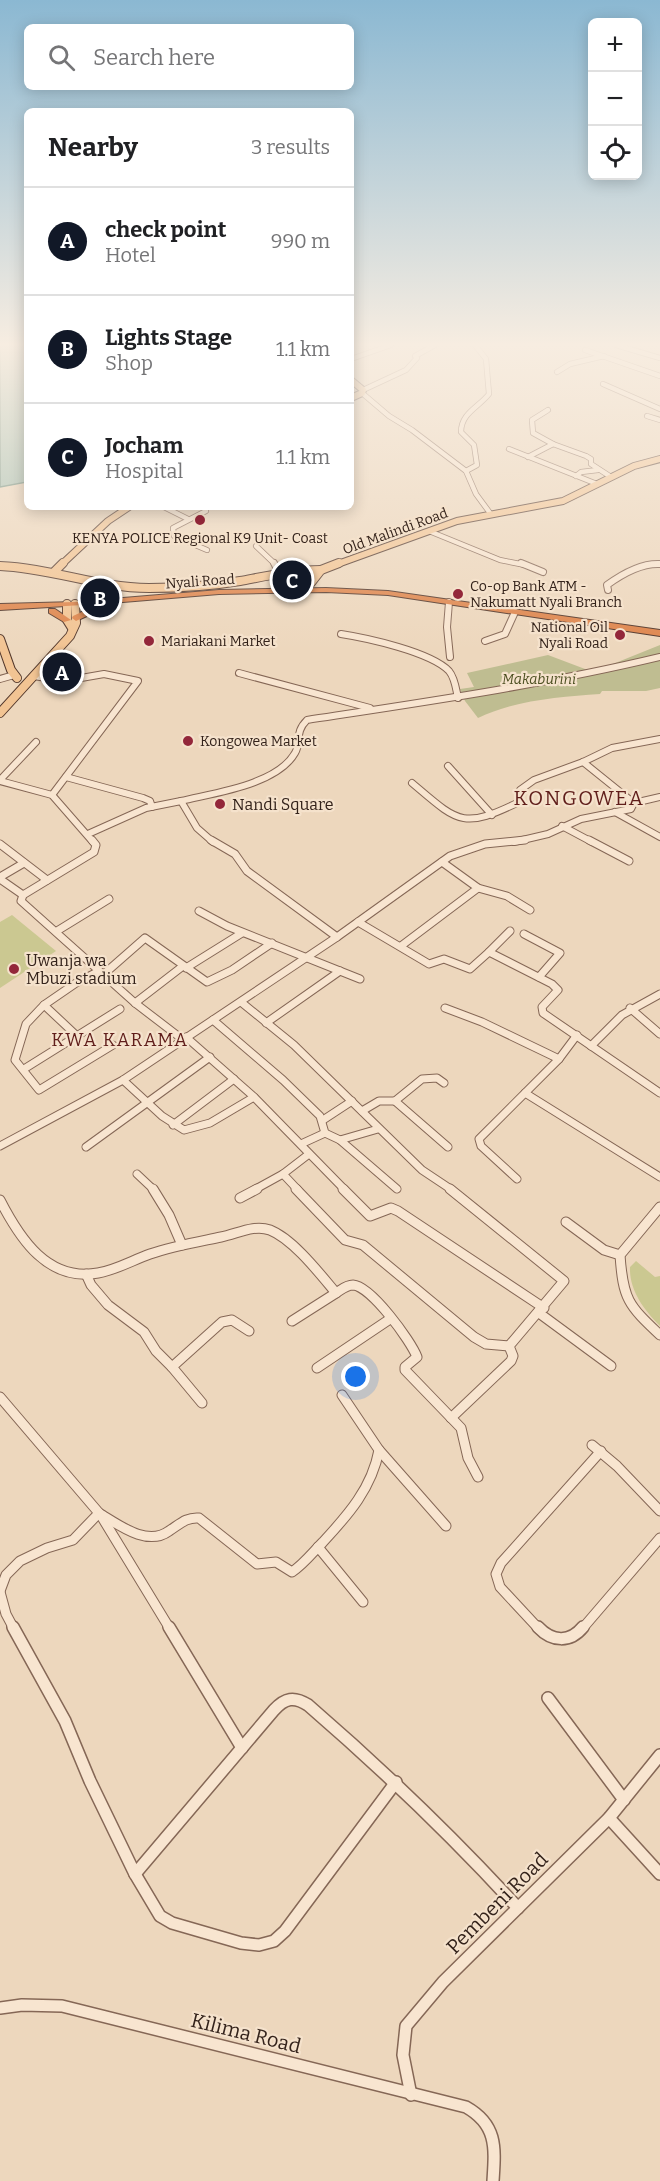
<!DOCTYPE html>
<meta charset="utf-8">
<style>
:root{--surface:#fff;--page:#f2f2f2;--text:#202124;--muted:#757577;--line:#e0e0e0;--accent:#111827}
body{margin:0;font-family:Bitter,serif;background:var(--page);color:var(--text)}
.controls{position:absolute;right:18px;top:18px;display:grid;overflow:hidden;border-radius:9px;box-shadow:0 3px 15px #0003}
.controls button{width:54px;height:54px;display:grid;place-items:center;padding:0;border:0;border-bottom:2px solid var(--line);background:var(--surface);color:var(--text);font:30px sans-serif}
.you{position:absolute;left:356px;top:1377px;width:21px;height:21px;margin:-15px;border:4px solid #fff;border-radius:50%;background:#1a73e8;box-shadow:0 0 0 9px #1a73e833}
.badge{display:grid;place-items:center;width:39px;height:39px;border-radius:50%;background:var(--accent);color:#fff;font-size:20px;font-weight:700}
.pin{position:absolute;translate:-50% -50%;border:3px solid #fff;box-shadow:0 2px 6px #0006}
.list{margin:0;padding:0;list-style:none}
h2{display:flex;justify-content:space-between;align-items:center;height:78px;margin:0;padding:0 24px;font-size:26px}
h2 small{font-size:20px;font-weight:400;color:var(--muted)}
.list li{display:grid;grid-template-columns:39px 1fr auto;gap:18px;align-items:center;box-sizing:border-box;height:108px;padding:0 24px;border-top:2px solid var(--line)}
.list b{display:block;font-size:22px;white-space:nowrap}
.list p{margin:0;font-size:20px;white-space:nowrap;color:var(--muted)}
.list em{font-size:20px;font-style:normal;color:var(--muted)}
.icon{flex:none;width:33px;height:33px;fill:none;stroke:currentColor;stroke-width:2;stroke-linecap:round;stroke-linejoin:round}
.map{position:relative;flex:none;width:660px;height:2181px;overflow:hidden}
.search{position:absolute;background:var(--surface);box-shadow:0 3px 15px #0003;left:24px;top:24px;width:330px;height:66px;display:flex;align-items:center;gap:15px;box-sizing:border-box;padding:0 21px;border-radius:9px;color:var(--muted);font-size:22px}
.panel{position:absolute;background:var(--surface);box-shadow:0 3px 15px #0003;left:24px;top:108px;width:330px;height:402px;border-radius:9px}
.map>svg:first-child{display:block}
</style>
<div class="map">
<svg width="660" height="2181" viewBox="0 0 660 2181">
<rect width="100%" height="100%" fill="#edd7bd"/>
<g fill="#cbc891">
<polygon points="12,915 56,951 0,988 0,922"/>
<path d="M636,1261L655,1277L660,1276V1326C644,1310 629,1290 630,1267Z"/>
</g>
<path fill="#bfbd91" d="M660,645V688L646,691H602L600,694C560,697 515,700 478,718L465,701L460,689L474,687L467,673L548,655L593,672Z"/>
<polygon fill="#a1beb1" stroke="#698c7d" stroke-width="1.5" points="0,345 27,345 27,482 0,487"/>
<g fill="none" stroke-linecap="round" stroke-linejoin="round">
<defs>
<g id="minor-far4">
<polyline points="616,345 660,358"/>
<polyline points="585,350 660,376"/>
<polyline points="351,359 391,345"/>
<polyline points="557,372 570,364 604,356"/>
<polyline points="603,384 660,409"/>
<polyline points="363,390 406,370 417,358 415,356 435,345"/>
<polyline points="362,393 389,416 412,430 466,471 476,494 490,513"/>
<polyline points="548,410 532,420 533,433 553,444"/>
<polyline points="647,416 660,420"/>
<polyline points="509,449 597,484"/>
<polyline points="528,457 553,444 586,456 591,459 591,464 611,477"/>
<path d="M466,471L477,465L474,445L461,432C461,413 479,407 489,394L486,359L475,345"/>
<polyline points="576,476 581,472 598,470"/>
<polyline points="164,507 188,519"/>
<polyline points="206,511 173,528 174,536 207,550"/>
<polyline points="429,531 500,560 525,565"/>
<polyline points="256,546 276,565"/>
<polyline points="646,565 660,564"/>
</g>
<g id="minor-far3">
<polyline points="274,563 279,573"/>
<polyline points="521,563 543,572"/>
<path d="M608,590L607,585C622,574 641,563 660,564"/>
<polyline points="449,602 447,627 450,657"/>
<path d="M341,634C367,638 431,652 449,671C455,678 456,689 458,698"/>
<polyline points="485,641 505,634 515,612"/>
<polyline points="239,673 370,708"/>
<polyline points="34,676 64,681 104,674 138,681 52,795"/>
<polyline points="0,679 14,675"/>
<polyline points="448,766 492,815"/>
<polyline points="66,777 143,798 150,801 152,807"/>
<polyline points="0,780 36,742"/>
<polyline points="0,781 52,795 93,842"/>
<path d="M412,783C458,822 462,830 519,802L520,790L534,780L583,762L612,748L660,739"/>
<path d="M181,801C213,793 277,785 295,753C302,741 294,733 307,720C425,702 543,685 660,657"/>
<polyline points="634,803 660,797"/>
<polyline points="615,812 660,837"/>
<polyline points="562,826 592,842"/>
<polyline points="88,834 146,808 181,801 197,828 213,842"/>
<polyline points="514,842 548,834 581,819 631,809 634,803 583,762"/>
</g>
<g id="minor-far2">
<polyline points="92,840 96,845 94,852 23,895 21,901 135,1003 182,1039"/>
<polyline points="211,840 235,854 247,871 337,937"/>
<polyline points="589,840 629,861"/>
<polyline points="0,844 47,880"/>
<polyline points="0,877 24,863"/>
<polyline points="0,879 23,895"/>
<polyline points="478,888 507,896 530,910"/>
<polyline points="199,911 227,926 360,979"/>
<polyline points="358,922 429,964 444,959 470,969 489,952 552,984 558,990 542,1007 543,1013 660,1093"/>
<polyline points="57,931 109,899"/>
<polyline points="524,934 560,953 539,977"/>
<polyline points="401,946 478,888 442,862"/>
<polyline points="489,952 510,931"/>
<polyline points="186,968 242,933"/>
<polyline points="104,974 145,938 207,982 232,970 272,943"/>
<polyline points="241,1002 294,1045 422,1170 452,1190"/>
<polyline points="135,1003 183,966"/>
<polyline points="44,1005 26,1024 15,1060 39,1090 113,1045"/>
<polyline points="445,1008 482,1022 559,1059"/>
<polyline points="630,1008 660,1034"/>
<polyline points="213,1020 283,1080 320,1116 325,1133 340,1140 397,1189"/>
<polyline points="266,1023 340,971"/>
<polyline points="77,1036 44,1005 76,983 99,971"/>
<polyline points="186,1037 254,1097 345,1190"/>
<polyline points="591,1046 622,1015 660,994"/>
<polyline points="24,1069 120,1009"/>
<polyline points="123,1080 162,1116 184,1130 210,1123 254,1097"/>
<polyline points="525,1093 660,1177"/>
<polyline points="395,1101 448,1147"/>
<polyline points="362,1111 379,1101 395,1101 422,1079 437,1078 444,1083"/>
<polyline points="323,1120 352,1101"/>
<polyline points="173,1125 234,1079"/>
<polyline points="340,1140 378,1129"/>
<polyline points="301,1144 325,1133"/>
<polyline points="0,1146 123,1080 337,937 450,856 485,844 525,840"/>
<polyline points="86,1147 210,1057"/>
<polyline points="137,1174 154,1190"/>
<polyline points="283,1174 298,1190"/>
<polyline points="517,1179 481,1146 479,1139 559,1059 577,1035"/>
<polyline points="254,1190 283,1174 309,1154"/>
</g>
<g id="minor-far1">
<polyline points="153,1189 169,1215 182,1245"/>
<polyline points="296,1189 345,1240 363,1245 474,1337 486,1344 509,1346"/>
<polyline points="343,1189 370,1216 391,1208 398,1211 544,1308"/>
<polyline points="450,1189 564,1281 509,1346 513,1356 511,1361 451,1418"/>
<polyline points="240,1198 257,1189"/>
<path d="M0,1200C20,1239 48,1282 98,1273C116,1270 133,1260 150,1254C173,1246 197,1242 221,1237C237,1234 254,1224 270,1230C293,1239 320,1274 336,1293L292,1321"/>
<path d="M660,1207L620,1255C623,1299 628,1305 660,1335"/>
<polyline points="566,1222 604,1250 620,1255"/>
<polyline points="86,1274 91,1285 108,1305 144,1332 156,1351 172,1367"/>
<path d="M336,1293C341,1290 346,1285 353,1285C371,1286 411,1341 417,1357L405,1367V1370L461,1428L468,1458L478,1477"/>
<polyline points="539,1313 611,1366"/>
<polyline points="317,1368 390,1319"/>
<polyline points="0,1397 99,1513 73,1540 47,1548 20,1561 6,1575 0,1591"/>
<polyline points="202,1403 172,1367 222,1322 232,1320 249,1331"/>
<polyline points="592,1445 617,1466 660,1511"/>
<polyline points="379,1450 446,1526"/>
<path d="M99,1513C119,1525 147,1547 169,1531C180,1524 186,1517 199,1518L257,1564L276,1562L292,1572C304,1564 313,1552 323,1542C348,1515 372,1488 379,1450L342,1395"/>
<polyline points="100,1514 170,1629"/>
<polyline points="318,1547 363,1602"/>
<polyline points="0,1592 6,1614 14,1629"/>
<polyline points="539,1629 500,1587 496,1574 501,1563 601,1451"/>
<polyline points="582,1629 660,1538"/>
</g>
<g id="minor">
<polyline points="13,1627 65,1721 90,1781 135,1874 160,1916 172,1923 241,1943 259,1945 274,1941 285,1931 396,1782"/>
<polyline points="169,1627 242,1748"/>
<path d="M538,1627C552,1642 570,1643 583,1627"/>
<polyline points="548,1698 624,1800"/>
<polyline points="609,1818 660,1874"/>
<path d="M135,1874L274,1710C285,1698 294,1696 308,1705C382,1769 452,1836 518,1908"/>
<path d="M0,2008L22,2005L62,2006L466,2107C498,2125 495,2149 493,2181"/>
<polyline points="411,2095 403,2055 406,2026 443,1982 609,1818 660,1755"/>
</g>
<g id="major-far1">
<polyline points="351,380 363,390 362,393 351,398"/>
<polyline points="61,565 108,521 129,507"/>
<polyline points="335,565 457,521 563,501 634,466 660,459"/>
</g>
<g id="major">
<path d="M0,566C51,568 98,588 149,588C179,588 210,586 240,581C267,576 293,570 321,570"/>
<polyline points="54,572 63,563"/>
<polyline points="303,593 321,570 339,563"/>
<polyline points="67,604 67,620 72,628"/>
<polyline points="0,639 11,670 17,678"/>
<polyline points="0,713 70,636 76,623 75,604"/>
</g>
<g id="highway">
<polygon points="326,588 388,591 660,630 660,636 388,595 326,592 219,594 99,604 103,607 102,609 76,621 72,618 73,616 99,604 0,610 0,604 75,602 219,590"/>
<polygon points="49,609 55,609 71,620 64,622 49,613"/>
</g>
</defs>
<use href="#minor-far4" stroke="#856756" stroke-width="6"/>
<use href="#minor-far3" stroke="#856756" stroke-width="8"/>
<use href="#minor-far2" stroke="#856756" stroke-width="9"/>
<use href="#minor-far1" stroke="#856756" stroke-width="11"/>
<use href="#minor" stroke="#856756" stroke-width="14"/>
<use href="#major-far1" stroke="#52372b" stroke-width="8"/>
<use href="#major" stroke="#52372b" stroke-width="10"/>
<use href="#highway" stroke="#52372b" stroke-width="2"/>
<use href="#minor-far4" stroke="#f8e5d0" stroke-width="4.5"/>
<use href="#minor-far3" stroke="#f8e5d0" stroke-width="6"/>
<use href="#minor-far2" stroke="#f8e5d0" stroke-width="7"/>
<use href="#minor-far1" stroke="#f8e5d0" stroke-width="9"/>
<use href="#minor" stroke="#f8e5d0" stroke-width="11"/>
<use href="#major-far1" stroke="#f2c493" stroke-width="6"/>
<use href="#major" stroke="#f2c493" stroke-width="8"/>
<use href="#highway" fill="#de854c" fill-rule="evenodd"/>
</g>
<linearGradient id="sky" x2="0" y2="1"><stop stop-color="#8bb8d2"/><stop offset="0.53" stop-color="#f7ede1"/><stop offset="1" stop-color="#f7ede1" stop-opacity="0"/></linearGradient>
<rect width="660" height="650" fill="url(#sky)"/>
<g fill="#93273a" stroke="#f5e2cc" stroke-width="2">
<circle cx="200" cy="520" r="6"/>
<circle cx="458" cy="594" r="6"/>
<circle cx="620" cy="635" r="6"/>
<circle cx="149" cy="641" r="6"/>
<circle cx="188" cy="741" r="6"/>
<circle cx="220" cy="804" r="6"/>
<circle cx="14" cy="969" r="6"/>
</g>
<g text-anchor="middle" stroke-width="4.5" stroke-linejoin="round" paint-order="stroke">
<g font-size="14" fill="#34231b" stroke="#f5e2cc">
<text transform="translate(395 531) rotate(-20)" y="5">Old Malindi Road</text>
<text transform="translate(200 581) rotate(-4)" y="5">Nyali Road</text>
</g>
<g font-size="14" fill="#34231b" stroke="#f5e2cc" text-anchor="start">
<text x="200" y="543" text-anchor="middle">KENYA POLICE Regional K9 Unit- Coast</text>
<text x="470" y="591">Co-op Bank ATM -<tspan x="470" dy="16">Nakumatt Nyali Branch</tspan></text>
<text x="608" y="632" text-anchor="end">National Oil<tspan x="608" dy="16">Nyali Road</tspan></text>
<text x="161" y="646">Mariakani Market</text>
<text x="200" y="746">Kongowea Market</text>
</g>
<g font-size="14" font-style="italic" fill="#4d5022" stroke="#f5e2cc">
<text x="539" y="684">Makaburini</text>
</g>
<g font-size="16" fill="#34231b" stroke="#f5e2cc" text-anchor="start">
<text x="232" y="810">Nandi Square</text>
<text x="26" y="966">Uwanja wa<tspan x="26" dy="18">Mbuzi stadium</tspan></text>
</g>
<g font-size="18" letter-spacing="1.5" fill="#601e1b" stroke="#f5e2cc">
<text x="120" y="1046">KWA KARAMA</text>
</g>
<g font-size="20" letter-spacing="1.5" fill="#601e1b" stroke="#f5e2cc">
<text x="579" y="805">KONGOWEA</text>
</g>
<g font-size="20" fill="#34231b" stroke="#f5e2cc">
<text transform="translate(497 1903) rotate(-45)" y="7">Pembeni Road</text>
<text transform="translate(246 2033) rotate(14)" y="7">Kilima Road</text>
</g>
</g>
</svg>
<div class="controls">
<button>+</button>
<button>−</button>
<button><svg class="icon" aria-label="locate" viewBox="0 0 24 24"><circle cx="12" cy="12" r="6"/><path d="M12 2v4M12 18v4M2 12h4M18 12h4"/></svg></button>
</div>
<div class="you"></div>
<div class="pin badge" style="left:62px;top:672px">A</div>
<div class="pin badge" style="left:100px;top:598px">B</div>
<div class="pin badge" style="left:292px;top:580px">C</div>
<div class="search"><svg class="icon" aria-label="search" viewBox="0 0 24 24"><circle cx="10" cy="10" r="6"/><path d="M15 15l6 6"/></svg>Search here</div>
<section class="panel">
<h2>Nearby<small>3 results</small></h2>
<ul class="list">
<li><span class="badge">A</span><div><b>check point</b><p>Hotel</p></div><em>990 m</em></li>
<li><span class="badge">B</span><div><b>Lights Stage</b><p>Shop</p></div><em>1.1 km</em></li>
<li><span class="badge">C</span><div><b>Jocham</b><p>Hospital</p></div><em>1.1 km</em></li>
</ul>
</section>
</div>
